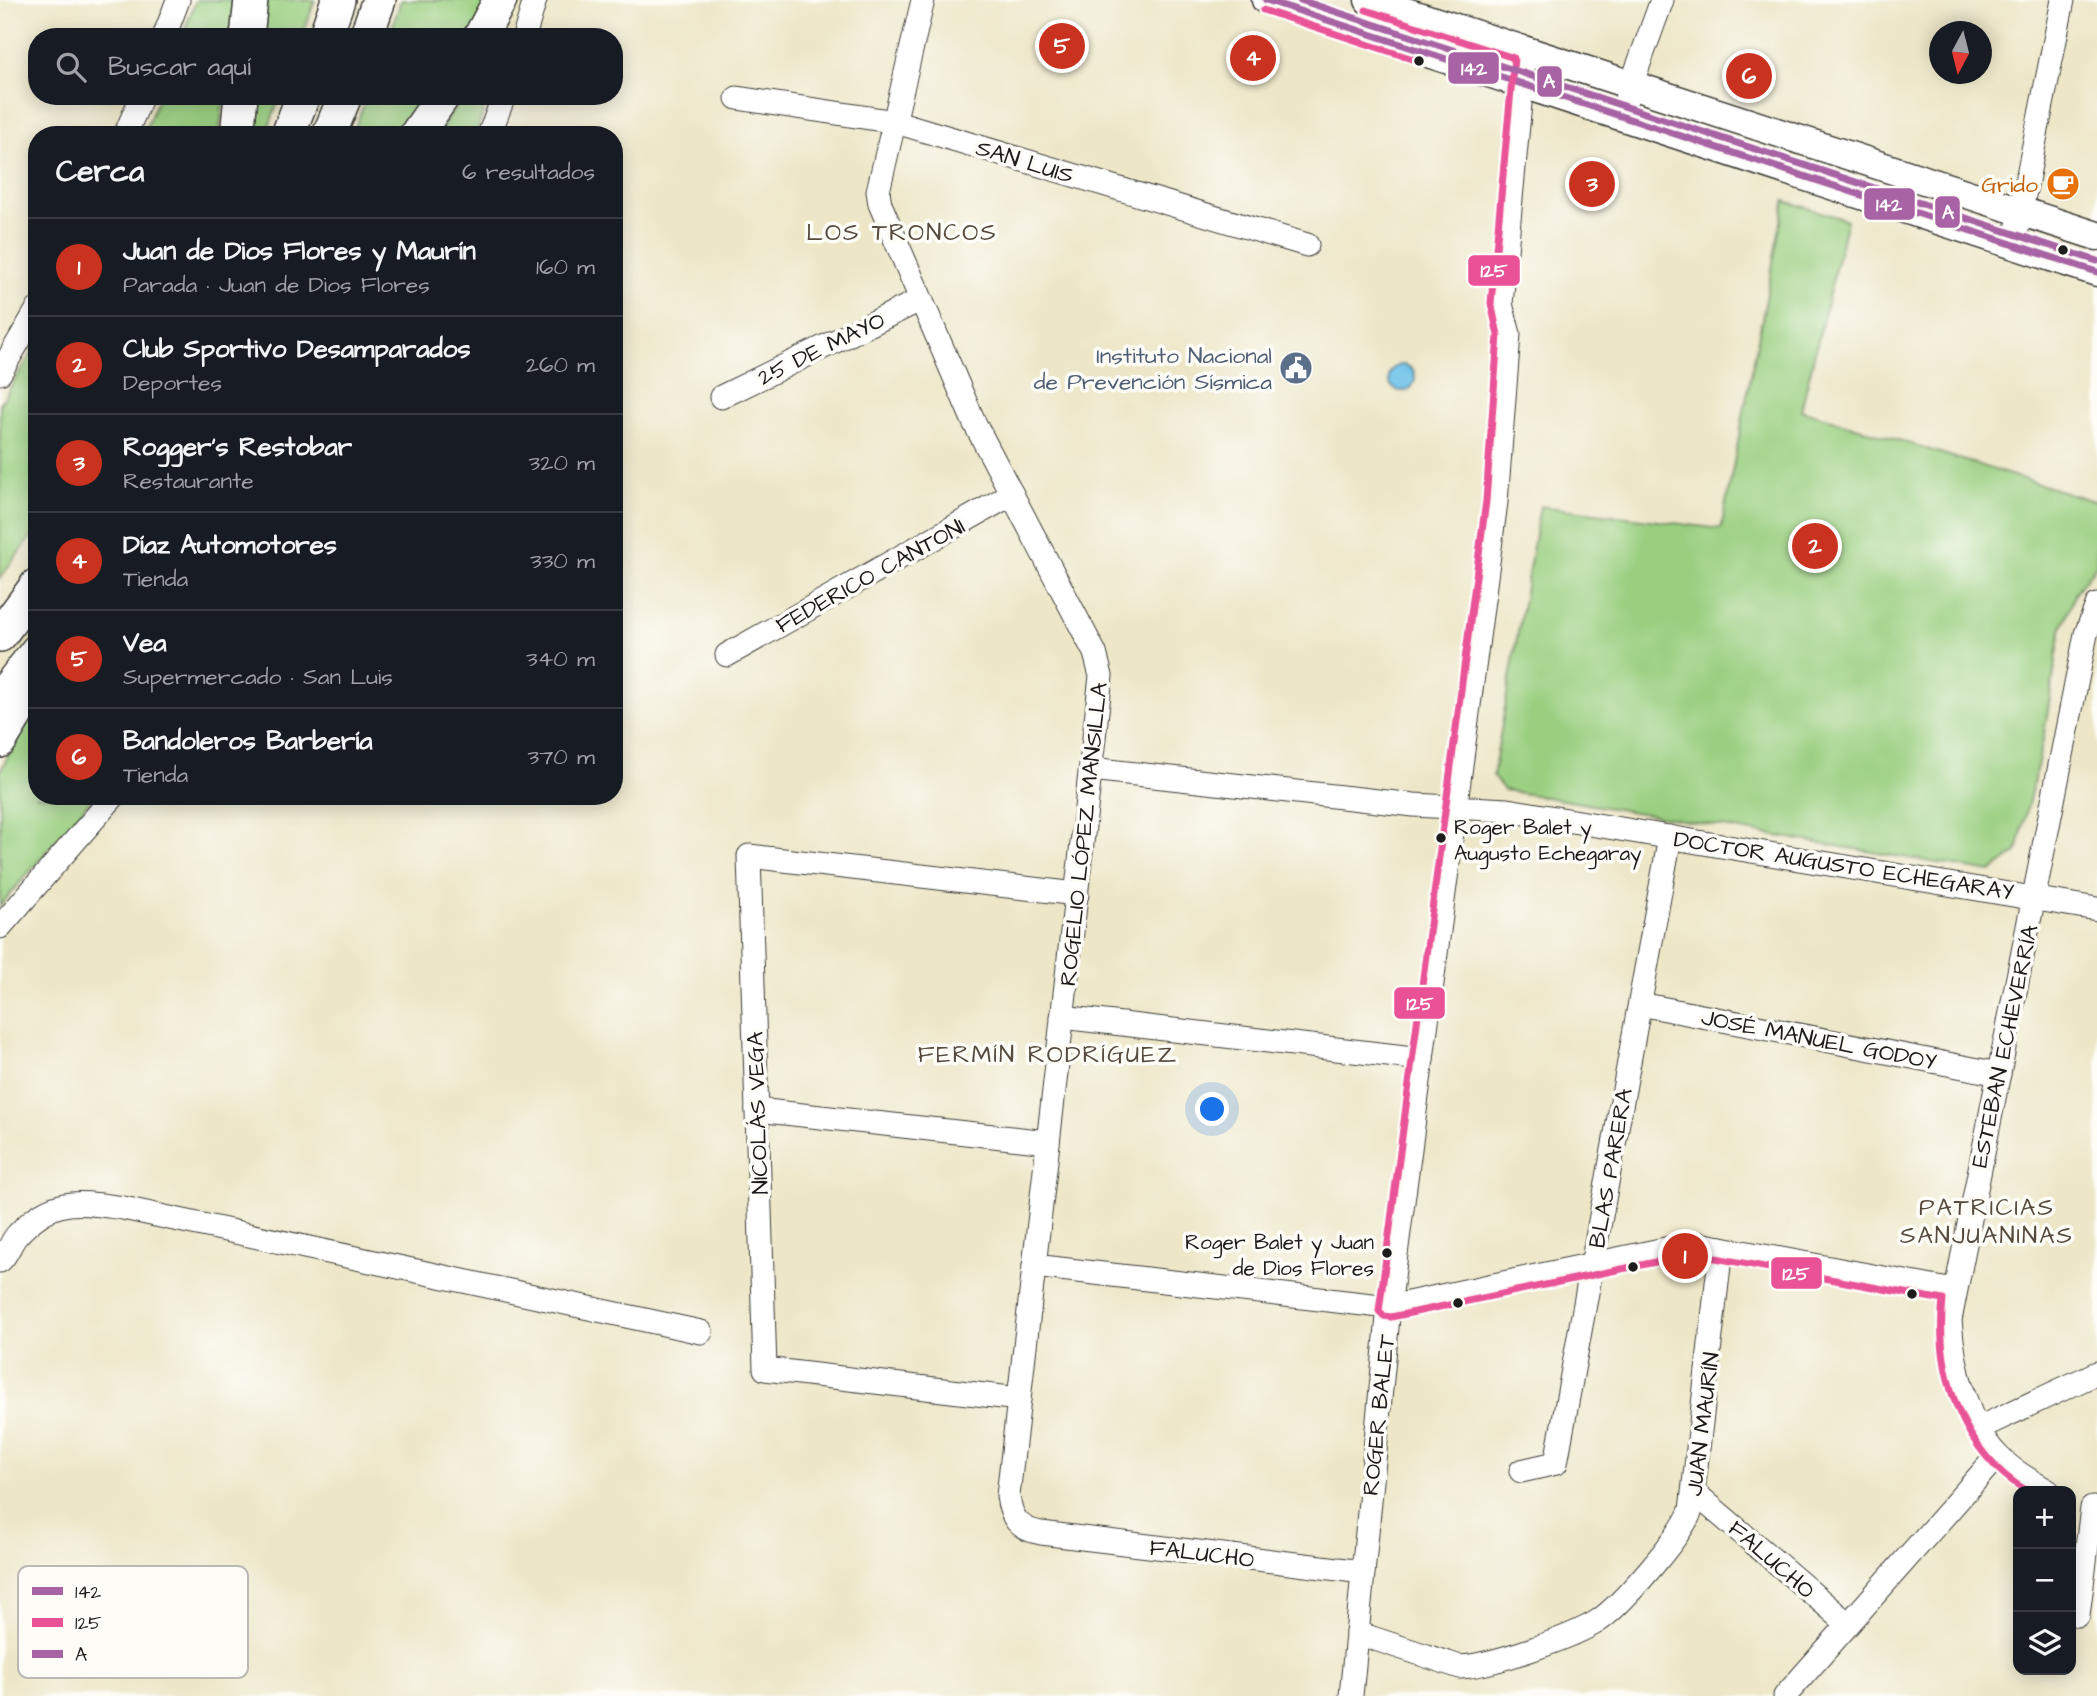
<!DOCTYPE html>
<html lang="es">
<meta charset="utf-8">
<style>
:root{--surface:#171b24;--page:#242831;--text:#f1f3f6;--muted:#9ea1a6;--line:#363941;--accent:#c8321e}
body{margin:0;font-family:"Architects Daughter",sans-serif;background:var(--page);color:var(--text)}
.controls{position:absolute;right:21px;bottom:21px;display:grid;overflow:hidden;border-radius:14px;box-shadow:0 4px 18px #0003}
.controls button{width:63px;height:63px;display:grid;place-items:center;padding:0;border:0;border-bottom:2px solid var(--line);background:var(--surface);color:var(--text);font:35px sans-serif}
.compass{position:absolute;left:1929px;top:21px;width:63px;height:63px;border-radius:50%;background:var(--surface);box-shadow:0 4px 18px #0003;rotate:187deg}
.you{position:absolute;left:1213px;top:1110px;width:24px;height:24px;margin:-18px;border:5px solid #fff;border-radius:50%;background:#1a73e8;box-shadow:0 0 0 10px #1a73e833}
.badge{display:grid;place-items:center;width:46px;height:46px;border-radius:50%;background:var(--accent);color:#fff;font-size:23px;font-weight:700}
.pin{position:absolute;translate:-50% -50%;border:4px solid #fff;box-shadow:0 2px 7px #0006}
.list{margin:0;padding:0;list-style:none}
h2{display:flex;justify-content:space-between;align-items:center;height:91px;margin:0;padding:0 28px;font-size:30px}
h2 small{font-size:23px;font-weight:400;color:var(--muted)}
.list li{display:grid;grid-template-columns:46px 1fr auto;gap:21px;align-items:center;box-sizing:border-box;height:98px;padding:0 28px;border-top:2px solid var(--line)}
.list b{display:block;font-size:26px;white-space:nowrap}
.list p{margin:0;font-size:23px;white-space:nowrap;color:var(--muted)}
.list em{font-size:23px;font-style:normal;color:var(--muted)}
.icon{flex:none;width:38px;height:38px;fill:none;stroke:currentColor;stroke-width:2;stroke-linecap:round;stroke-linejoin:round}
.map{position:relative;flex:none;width:2097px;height:1696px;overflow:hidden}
.search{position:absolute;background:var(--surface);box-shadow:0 4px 18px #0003;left:28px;top:28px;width:595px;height:77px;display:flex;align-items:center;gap:18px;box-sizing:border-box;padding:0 24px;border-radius:28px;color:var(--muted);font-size:26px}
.panel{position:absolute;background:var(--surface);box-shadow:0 4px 18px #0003;left:28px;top:126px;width:595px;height:679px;border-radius:28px}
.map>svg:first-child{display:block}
</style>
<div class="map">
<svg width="2097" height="1696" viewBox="0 0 2097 1696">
<rect width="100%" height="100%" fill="#fdfcf7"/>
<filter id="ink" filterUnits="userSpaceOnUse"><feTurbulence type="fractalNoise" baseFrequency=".0143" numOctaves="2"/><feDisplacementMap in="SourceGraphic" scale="14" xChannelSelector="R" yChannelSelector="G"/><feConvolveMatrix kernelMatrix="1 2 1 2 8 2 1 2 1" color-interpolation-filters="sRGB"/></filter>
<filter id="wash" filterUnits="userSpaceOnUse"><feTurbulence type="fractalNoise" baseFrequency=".00686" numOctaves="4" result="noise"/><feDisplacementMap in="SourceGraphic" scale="28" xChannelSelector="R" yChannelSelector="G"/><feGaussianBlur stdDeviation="1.57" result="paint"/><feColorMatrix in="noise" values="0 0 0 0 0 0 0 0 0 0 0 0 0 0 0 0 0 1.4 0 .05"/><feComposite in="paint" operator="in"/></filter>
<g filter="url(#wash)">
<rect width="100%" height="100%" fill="#ede6c7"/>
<g fill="#9acf80" stroke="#5b764e" stroke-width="2">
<polygon points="196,0 234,0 230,37 182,37"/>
<polygon points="258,0 315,0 302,37 255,37"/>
<polygon points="401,0 491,0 470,37 389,37"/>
<polygon points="159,96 224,96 219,135 143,135"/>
<polygon points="248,96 280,96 266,135 244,135"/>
<polygon points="367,96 432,96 405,135 352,135"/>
<polygon points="463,96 489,96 475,135 437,135"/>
<polygon points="1785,201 1847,220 1801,410 2097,502 2097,564 2076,592 2061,630 2042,745 2017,852 1991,872 1504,790 1493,776 1540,506 1721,529"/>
<polygon points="37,345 37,529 0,578 0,404"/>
<polygon points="37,703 37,796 94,796 0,906 0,771"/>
</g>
<circle fill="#6ec2ea" stroke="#456f83" stroke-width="2" cx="1402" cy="378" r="13"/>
</g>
<g filter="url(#ink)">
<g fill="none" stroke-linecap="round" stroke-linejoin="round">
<defs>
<g id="minor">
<path d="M923,0L878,191L880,204L974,422L1095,653L1101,676L1008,1496C1011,1519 1019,1529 1041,1533L1363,1572"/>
<polyline points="164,37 178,0"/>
<polyline points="524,37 535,0"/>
<polyline points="737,98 896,122 1307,245"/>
<polyline points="1620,116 1662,0"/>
<polyline points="125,135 142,96"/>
<polyline points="489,135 504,96"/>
<polyline points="2014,245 2063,0"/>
<polyline points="0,373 37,310"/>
<polyline points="721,397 920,300"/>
<polyline points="727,655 1012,494"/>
<polyline points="1091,769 1414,805 1507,810 2097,909"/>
<polyline points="0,927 114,796"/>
<polyline points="1640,1004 1999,1074"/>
<polyline points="1062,1017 1422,1059"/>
<polyline points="757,1110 1048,1142"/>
<path d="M0,1261C9,1253 10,1242 18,1234C53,1196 78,1202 123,1208L701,1332"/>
<polyline points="1034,1266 1389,1307 1694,1243 1954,1291"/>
<polyline points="1019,1399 765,1369 749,856 1077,894"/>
<polyline points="1979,1428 2097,1373"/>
<polyline points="1521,1471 1556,1463 1670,837"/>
<path d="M2048,1491C2031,1481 2013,1471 1999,1457C1966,1425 1953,1363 1950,1320L2086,634L2097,605"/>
<polyline points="1695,1493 1848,1624"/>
<polyline points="2078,1615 2092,1508"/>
<path d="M1357,1633L1460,1667C1490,1666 1573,1637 1598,1621C1621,1606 1683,1534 1691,1510L1721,1248"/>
<polyline points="1351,1696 1389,1307 1496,502 1509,334 1501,304 1525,51"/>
<polyline points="1785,1696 1997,1456"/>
</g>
<g id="major">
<polyline points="1266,0 2097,272"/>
<polyline points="1369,0 2097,236"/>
</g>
<g id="highway">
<polyline points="247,37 251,0"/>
<polyline points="325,37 338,0"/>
<polyline points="366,37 379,0"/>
<polyline points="480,37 500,0"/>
<polyline points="237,135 241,96"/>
<polyline points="288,135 303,96"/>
<polyline points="329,135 345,96"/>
<polyline points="416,135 443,96"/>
<polyline points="0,635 37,585"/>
<polyline points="4,693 37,651"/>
<polyline points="0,741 37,680"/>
</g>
</defs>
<use href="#minor" stroke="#3b3a36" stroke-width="25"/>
<use href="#major" stroke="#3b3a36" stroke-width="31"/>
<use href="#highway" stroke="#3b3a36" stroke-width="36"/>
<use href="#minor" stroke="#fff" stroke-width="23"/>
<use href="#major" stroke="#fff" stroke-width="28"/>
<use href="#highway" stroke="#fff" stroke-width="33"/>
<defs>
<polyline id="bus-1" points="1266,0 2097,272"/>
<g id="bus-2">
<polyline points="1263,10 1422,62"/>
<path d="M1366,10L1514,58L1491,303L1498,335L1486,501L1379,1311L1384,1316L1391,1317L1694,1254L1943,1300C1935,1373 1962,1452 2027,1491"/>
</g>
<polyline id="bus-3" points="1300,0 2097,261"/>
</defs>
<use href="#bus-1" stroke="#fdfcf7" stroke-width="12"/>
<use href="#bus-2" stroke="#fdfcf7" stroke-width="12"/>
<use href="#bus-3" stroke="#fdfcf7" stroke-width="12"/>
<use href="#bus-1" stroke="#a863a4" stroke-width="7"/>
<use href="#bus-2" stroke="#e95297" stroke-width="7"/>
<use href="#bus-3" stroke="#a863a5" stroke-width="7"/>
</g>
</g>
<defs>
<symbol id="cafe-disc" viewBox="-11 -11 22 22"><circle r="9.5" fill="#e8710a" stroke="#fdfcf7"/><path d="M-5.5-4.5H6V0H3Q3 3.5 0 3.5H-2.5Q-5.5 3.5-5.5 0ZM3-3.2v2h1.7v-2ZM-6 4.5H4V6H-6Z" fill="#fff"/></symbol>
<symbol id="civic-disc" viewBox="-11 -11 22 22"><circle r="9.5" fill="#5c6f8a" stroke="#fdfcf7"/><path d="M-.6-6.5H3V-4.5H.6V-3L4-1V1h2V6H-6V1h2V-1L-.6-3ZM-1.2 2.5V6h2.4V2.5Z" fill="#fff"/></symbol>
</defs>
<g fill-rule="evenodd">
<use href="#cafe-disc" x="2044" y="165" width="38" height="38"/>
<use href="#civic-disc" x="1277" y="349" width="38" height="38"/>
</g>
<g fill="#1c1c1c" stroke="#fdfcf7" stroke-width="2.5">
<circle cx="1419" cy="61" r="6"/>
<circle cx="2063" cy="250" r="6"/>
<circle cx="1441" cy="838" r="6"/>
<circle cx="1387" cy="1253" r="6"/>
<circle cx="1633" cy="1267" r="6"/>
<circle cx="1912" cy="1294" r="6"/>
<circle cx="1458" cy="1303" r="6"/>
</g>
<g text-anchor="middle" stroke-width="7" stroke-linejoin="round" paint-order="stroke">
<g font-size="21" fill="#1c1c1c" stroke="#fdfcf7" text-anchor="start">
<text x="1454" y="834">Roger Balet y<tspan x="1454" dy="26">Augusto Echegaray</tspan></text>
<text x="1374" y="1249" text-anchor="end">Roger Balet y Juan<tspan x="1374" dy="26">de Dios Flores</tspan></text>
</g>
<g font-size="23" fill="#1c1c1c" stroke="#fdfcf7">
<text transform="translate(1025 161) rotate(17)" y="8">SAN LUIS</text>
<text transform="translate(821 348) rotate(-26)" y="8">25 DE MAYO</text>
<text transform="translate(870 575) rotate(-29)" y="8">FEDERICO CANTONI</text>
<text transform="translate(1083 834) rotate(-84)" y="8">ROGELIO LÓPEZ MANSILLA</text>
<text transform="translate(1844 865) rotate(9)" y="8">DOCTOR AUGUSTO ECHEGARAY</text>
<text transform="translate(1819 1039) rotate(11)" y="8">JOSÉ MANUEL GODOY</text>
<text transform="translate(2004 1046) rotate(-78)" y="8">ESTEBAN ECHEVERRÍA</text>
<text transform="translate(757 1113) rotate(-92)" y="8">NICOLÁS VEGA</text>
<text transform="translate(1610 1168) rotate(-80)" y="8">BLAS PARERA</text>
<text transform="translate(1378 1415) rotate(-84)" y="8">ROGER BALET</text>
<text transform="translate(1702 1424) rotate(-83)" y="8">JUAN MAURÍN</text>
<text transform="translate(1202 1553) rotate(7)" y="8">FALUCHO</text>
<text transform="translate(1772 1559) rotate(41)" y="8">FALUCHO</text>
</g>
<g font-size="23" fill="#c56008" stroke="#fdfcf7" text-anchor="end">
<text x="2038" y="192">Grido</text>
</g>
<g font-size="23" fill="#4e5e75" stroke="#fdfcf7" text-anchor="end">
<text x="1272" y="363">Instituto Nacional<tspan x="1272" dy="26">de Prevención Sísmica</tspan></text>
</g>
<g font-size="24" letter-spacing="2" fill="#564a3e" stroke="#fdfcf7">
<text x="902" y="240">LOS TRONCOS</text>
<text x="1048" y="1062">FERMÍN RODRÍGUEZ</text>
<text x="1987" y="1215">PATRICIAS<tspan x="1987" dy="28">SANJUANINAS</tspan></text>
</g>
</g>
<rect x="18" y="1566" width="230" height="112" rx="10" fill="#fdfcf7" stroke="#bab9b5" stroke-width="2"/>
<rect x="32" y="1587" width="31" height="8" fill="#a863a4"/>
<rect x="32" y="1618" width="31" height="9" fill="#e95297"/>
<rect x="32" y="1650" width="31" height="8" fill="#a863a5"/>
<g font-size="19" fill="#1c1c1c">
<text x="75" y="1598">142</text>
<text x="75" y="1629">125</text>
<text x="75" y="1661">A</text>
</g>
<g stroke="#fdfcf7" stroke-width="2.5">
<rect x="1447" y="51" width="53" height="34" rx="7" fill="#a863a4"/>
<rect x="1536" y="65" width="27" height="33" rx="7" fill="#a863a5"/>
<rect x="1863" y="187" width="53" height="34" rx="7" fill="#a863a4"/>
<rect x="1934" y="195" width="27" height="34" rx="7" fill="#a863a5"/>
<rect x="1467" y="254" width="54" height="33" rx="7" fill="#e95297"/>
<rect x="1393" y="986" width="53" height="34" rx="7" fill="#e95297"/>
<rect x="1770" y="1256" width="53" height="34" rx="7" fill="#e95297"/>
</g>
<g font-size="19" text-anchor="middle" font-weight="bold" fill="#fff">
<text x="1474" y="75">142</text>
<text x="1549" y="88">A</text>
<text x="1889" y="211">142</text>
<text x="1948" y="219">A</text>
<text x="1494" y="277">125</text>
<text x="1420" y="1010">125</text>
<text x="1796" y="1280">125</text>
</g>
</svg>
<div class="controls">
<button>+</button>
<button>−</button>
<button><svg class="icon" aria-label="layers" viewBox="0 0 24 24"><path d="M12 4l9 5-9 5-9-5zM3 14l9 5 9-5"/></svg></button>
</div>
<svg class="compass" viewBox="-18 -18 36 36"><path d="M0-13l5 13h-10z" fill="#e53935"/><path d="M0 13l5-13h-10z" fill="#9ea1a6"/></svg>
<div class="you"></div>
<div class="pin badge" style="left:1685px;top:1256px">1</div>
<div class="pin badge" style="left:1815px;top:546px">2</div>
<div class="pin badge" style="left:1592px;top:184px">3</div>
<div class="pin badge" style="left:1253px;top:58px">4</div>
<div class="pin badge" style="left:1062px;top:46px">5</div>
<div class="pin badge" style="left:1749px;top:76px">6</div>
<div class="search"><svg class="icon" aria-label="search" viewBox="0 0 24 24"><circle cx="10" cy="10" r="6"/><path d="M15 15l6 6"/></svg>Buscar aquí</div>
<section class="panel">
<h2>Cerca<small>6 resultados</small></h2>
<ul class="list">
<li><span class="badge">1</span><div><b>Juan de Dios Flores y Maurín</b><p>Parada · Juan de Dios Flores</p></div><em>160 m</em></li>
<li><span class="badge">2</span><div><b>Club Sportivo Desamparados</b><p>Deportes</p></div><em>260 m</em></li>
<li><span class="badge">3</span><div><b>Rogger's Restobar</b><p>Restaurante</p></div><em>320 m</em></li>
<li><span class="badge">4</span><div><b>Díaz Automotores</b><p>Tienda</p></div><em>330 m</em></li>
<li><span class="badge">5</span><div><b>Vea</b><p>Supermercado · San Luis</p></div><em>340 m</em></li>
<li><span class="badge">6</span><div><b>Bandoleros Barbería</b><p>Tienda</p></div><em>370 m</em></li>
</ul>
</section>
</div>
